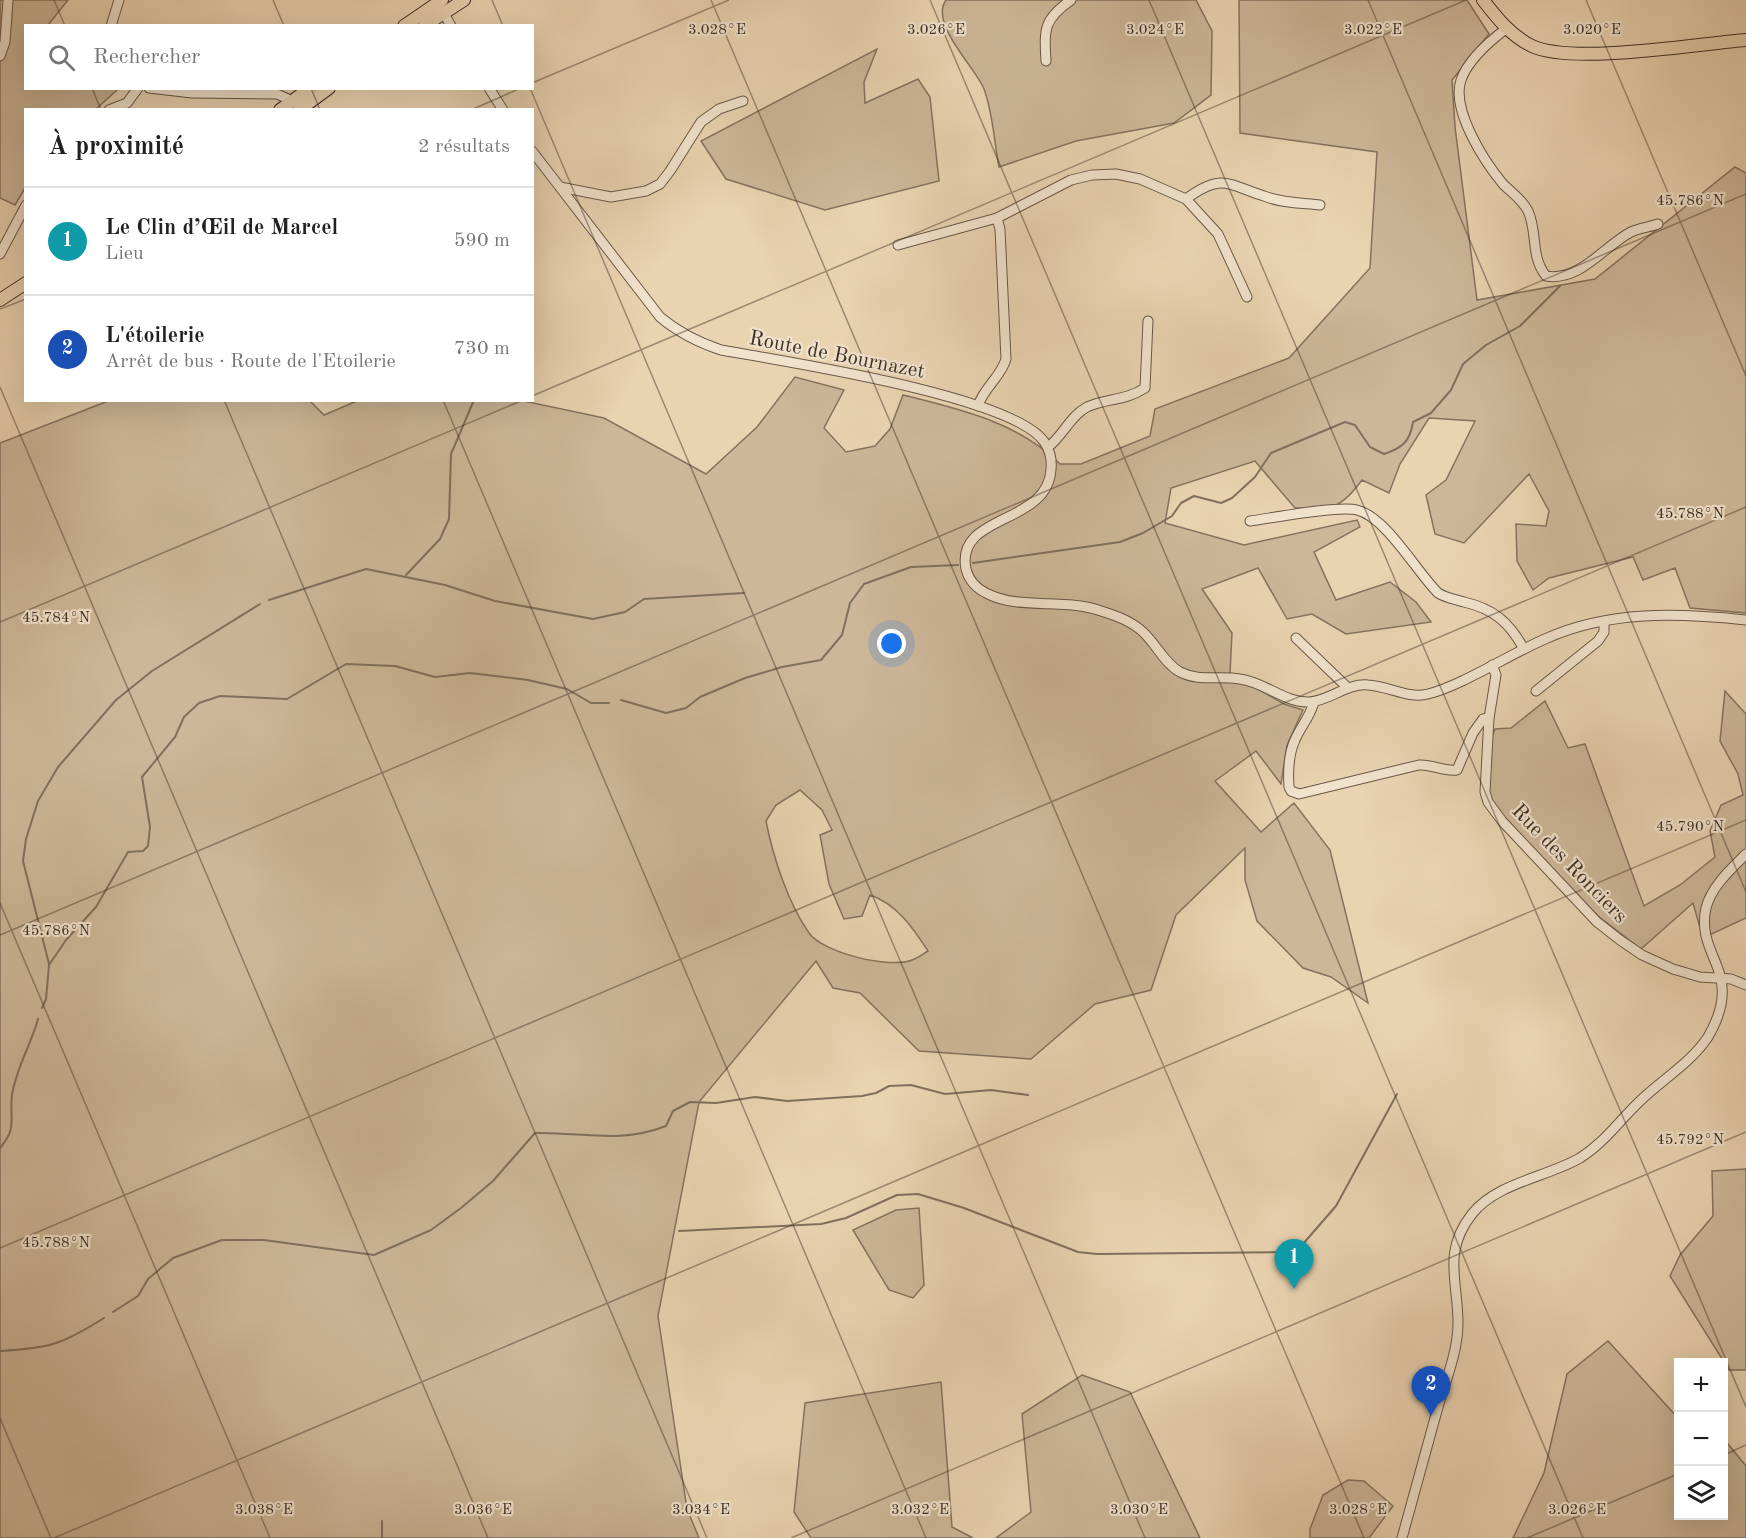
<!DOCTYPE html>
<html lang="fr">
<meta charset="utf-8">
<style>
:root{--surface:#fff;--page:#f2f2f2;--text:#202124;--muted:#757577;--line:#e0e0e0;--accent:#1a73e8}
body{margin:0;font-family:"Old Standard TT",serif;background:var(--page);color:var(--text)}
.controls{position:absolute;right:18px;bottom:18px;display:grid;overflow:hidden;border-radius:0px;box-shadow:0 6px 24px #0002}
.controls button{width:54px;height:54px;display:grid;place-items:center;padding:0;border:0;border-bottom:2px solid var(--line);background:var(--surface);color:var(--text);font:30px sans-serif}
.you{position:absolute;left:892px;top:644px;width:21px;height:21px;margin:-15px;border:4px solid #fff;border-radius:50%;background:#1a73e8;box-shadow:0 0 0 9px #1a73e833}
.badge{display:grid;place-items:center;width:39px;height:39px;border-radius:50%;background:var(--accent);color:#fff;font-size:20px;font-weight:700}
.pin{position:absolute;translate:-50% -50px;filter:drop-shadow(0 2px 3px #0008)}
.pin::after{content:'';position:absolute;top:32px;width:21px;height:18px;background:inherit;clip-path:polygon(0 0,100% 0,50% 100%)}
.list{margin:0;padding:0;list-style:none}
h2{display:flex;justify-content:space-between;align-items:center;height:78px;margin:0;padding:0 24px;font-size:26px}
h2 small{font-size:20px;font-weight:400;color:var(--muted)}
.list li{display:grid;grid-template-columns:39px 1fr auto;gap:18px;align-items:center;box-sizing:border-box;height:108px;padding:0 24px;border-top:2px solid var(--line)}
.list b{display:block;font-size:22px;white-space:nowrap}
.list p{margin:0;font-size:20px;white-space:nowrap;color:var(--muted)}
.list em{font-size:20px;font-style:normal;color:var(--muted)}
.icon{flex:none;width:33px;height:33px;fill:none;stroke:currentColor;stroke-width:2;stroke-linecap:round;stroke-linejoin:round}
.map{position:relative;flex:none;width:1746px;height:1538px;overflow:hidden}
.search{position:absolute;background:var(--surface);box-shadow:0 6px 24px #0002;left:24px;top:24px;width:510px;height:66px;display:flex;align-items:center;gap:15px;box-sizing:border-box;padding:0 21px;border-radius:0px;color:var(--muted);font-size:22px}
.panel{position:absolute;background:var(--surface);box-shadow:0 6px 24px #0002;left:24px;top:108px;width:510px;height:294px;border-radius:0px}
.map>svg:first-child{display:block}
</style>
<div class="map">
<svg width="1746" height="1538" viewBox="0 0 1746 1538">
<rect width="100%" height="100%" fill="#ead3b1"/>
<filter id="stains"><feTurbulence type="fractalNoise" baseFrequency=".00333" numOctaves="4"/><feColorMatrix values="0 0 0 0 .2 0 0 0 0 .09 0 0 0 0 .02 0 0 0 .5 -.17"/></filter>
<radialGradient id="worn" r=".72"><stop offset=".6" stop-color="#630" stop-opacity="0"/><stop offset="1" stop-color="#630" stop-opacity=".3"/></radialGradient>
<g fill="#cdb799" stroke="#857360" stroke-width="1.5" fill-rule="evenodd">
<polygon points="0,0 68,0 48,25 26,26 26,88 118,89 96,109 26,110 25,188 15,205 0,198"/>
<path d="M946,0H1196L1212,31L1211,95L1174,123L1076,141L999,167C994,142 993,113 984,89C976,68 929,24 946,0Z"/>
<path d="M1239,0H1467L1489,34L1452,80L1455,127L1477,300L1595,279L1735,167L1746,173V613L1690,608L1675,568L1643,580L1633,557L1549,578L1533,590L1517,561L1516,524L1546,526L1549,511L1529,474L1464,543L1435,534L1426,495L1446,480L1475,421L1429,418L1400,464L1389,493L1362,480C1339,511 1333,508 1295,508L1255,461L1171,488L1165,523L1244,545L1357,520L1360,527L1314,552L1336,600L1390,582L1416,602L1431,622L1346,634L1312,614L1287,619L1258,568L1202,589L1232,633L1230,673L1284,704L1303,710L1287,745L1281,784L1256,751L1215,781L1261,832L1294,803L1330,850L1368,1003L1331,977L1303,968L1257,921L1245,880V848L1176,915L1151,990L1095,1004L1031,1059L919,1051L860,993L833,988L816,961L699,1102L658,1316L687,1509L699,1538H0V443L108,401H310L324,415L357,401L519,400L604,418L706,474L757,427L795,377L844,390L824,428L846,452L875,446L890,429L903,395C959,409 1018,422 1060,464H1081L1150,436L1155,409L1289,358L1370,268L1377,152L1240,133ZM800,790L822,810L832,830L820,835L829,884L844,919L862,916L870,895C897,904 913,928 928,951C923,954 918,958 912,960C890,969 823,953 809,933C788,903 773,857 766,821L776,805Z"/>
<polygon points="877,49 864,82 865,103 918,79 930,97 939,181 825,210 726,179 701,141"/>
<polygon points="1725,691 1746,714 1746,918 1703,938 1693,903 1641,949 1598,916 1503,818 1487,792 1491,739 1495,729 1511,728 1545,701 1568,748 1585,744 1644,906 1680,885 1715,857 1710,831 1721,805 1743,795 1738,774 1720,741"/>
<polygon points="1746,1169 1746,1370 1729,1370 1670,1276 1680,1255 1713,1216 1712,1171"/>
<polygon points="919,1208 924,1285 913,1298 889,1290 853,1230 896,1210"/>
<polygon points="1608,1341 1678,1418 1678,1516 1724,1516 1724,1439 1746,1466 1746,1538 1513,1538 1544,1473 1567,1374"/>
<polygon points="1082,1375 1130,1392 1200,1538 996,1538 1031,1512 1022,1414"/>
<polygon points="941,1382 952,1527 973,1538 811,1538 794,1512 805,1403"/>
<polygon points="1348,1480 1364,1481 1393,1506 1369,1538 1310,1538 1310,1529 1323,1495"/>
</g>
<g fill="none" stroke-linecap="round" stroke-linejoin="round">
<g stroke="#81705d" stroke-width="2">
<path d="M973,563L1120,542L1143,533L1172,516L1181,503L1194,496L1221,503L1232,498L1255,477L1271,453L1345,422L1355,425L1370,447L1384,454C1402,448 1410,442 1413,422L1431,413L1451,390L1463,364L1486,345L1520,326L1560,286"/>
<polyline points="406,575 440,539 449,519 451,454 474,400"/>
<polyline points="269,600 366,569 445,585 495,601 593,619 625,612 644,599 744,593"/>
<polyline points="621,700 666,713 686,708 700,697 745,678 782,667 821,660 842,635 850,603 864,584 911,567 958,565"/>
<polyline points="49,964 23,861 26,839 38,801 58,767 116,700 152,671 260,604"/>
<polyline points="42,1008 46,999 49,965 66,940 96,907 128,852 143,851 148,846 150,827 142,777 175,737 184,717 199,703 220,696 287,699 346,664 395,666 435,677 470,673 528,680 567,689 591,703 609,703"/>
<path d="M0,1148C18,1127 9,1120 12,1095C16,1068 31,1045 38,1019"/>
<polyline points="679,1231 821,1224 846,1218 897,1195 918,1194 964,1208 1078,1252 1097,1254 1285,1252"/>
<polyline points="1296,1252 1336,1206 1397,1094"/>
<path d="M113,1312L138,1296L148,1279L173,1258L222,1240H264L374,1255L431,1230L461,1208L493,1181L535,1133C583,1132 620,1144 666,1126L673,1111L690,1102L716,1103L755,1097L787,1101L862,1096L876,1093L889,1086L911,1085L945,1094L991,1090L1028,1095"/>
<path d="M0,1351C50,1348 61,1345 104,1318"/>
<polyline points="382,1538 382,1521"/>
</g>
<defs>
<g id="minor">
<polyline points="442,10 451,26"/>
<polyline points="111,26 119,0"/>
<path d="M1507,28C1491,40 1468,60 1461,80C1451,110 1484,161 1503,184C1512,193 1522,199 1528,211C1538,233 1530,256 1546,276C1580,282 1604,246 1631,232C1639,228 1650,227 1658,224"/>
<polyline points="0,56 5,42 8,0"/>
<path d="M1046,61C1044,28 1044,19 1071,0"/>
<polyline points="149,88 192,93 277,94 297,103"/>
<polyline points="489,88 503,110"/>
<polyline points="109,110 127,103 138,88"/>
<path d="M532,151L660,317C679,333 697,342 721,350C781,361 1016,396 1045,443C1050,451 1052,460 1051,469C1048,526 955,513 966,569C969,581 977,589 988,594C1020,610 1065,598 1101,611C1117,616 1131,621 1143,632C1156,644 1165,664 1180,672C1200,682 1218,675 1240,679C1265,682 1284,703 1310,702C1331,700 1347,683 1368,685C1388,686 1408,699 1428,694C1463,685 1510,654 1545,639C1609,610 1678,613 1746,620"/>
<polyline points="560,187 611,197 646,191 660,184 670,171 701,122 719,109 743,101"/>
<path d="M1186,199C1221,173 1227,184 1264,196C1281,203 1302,203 1320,205"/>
<polyline points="898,245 997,218"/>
<polyline points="0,254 26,205"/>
<path d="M978,406C984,387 1001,377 1006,359L1000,229L997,218L1071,180L1092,175L1116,174L1140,179L1186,199L1218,234L1247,297"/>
<path d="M1048,447C1063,436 1070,416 1087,407C1107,398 1125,401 1145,388L1148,321"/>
<path d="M1250,521C1272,518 1340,505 1357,510C1386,517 1416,571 1438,593C1446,598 1454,599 1464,602C1494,609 1509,622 1524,649"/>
<polyline points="1296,638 1348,688"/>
<polyline points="1492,665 1496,675 1489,718 1485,792 1488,802 1502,821 1597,922 1620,940 1642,955 1673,969 1700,977 1731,979 1746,985"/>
<polyline points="1536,691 1598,641 1604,632 1604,623"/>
<path d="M1314,702C1310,717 1301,726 1295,740C1289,753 1288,772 1289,787L1291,791L1299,794L1419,765C1432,764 1444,772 1457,770L1473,733L1483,719L1489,718"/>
<path d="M1402,1538C1414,1494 1426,1450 1438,1407C1446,1380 1458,1351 1458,1323C1458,1281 1442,1252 1472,1214C1496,1183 1547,1177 1580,1158C1604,1143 1619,1121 1639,1102C1661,1080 1690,1064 1708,1037C1746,971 1695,958 1706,908C1711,887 1731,869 1746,854"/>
</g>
<g id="major">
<path d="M1483,0C1497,18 1511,36 1532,46C1573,65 1697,44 1746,40"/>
<polyline points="404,26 442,0"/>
<polyline points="424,26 464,0"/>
<polyline points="280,110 310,88"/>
<polyline points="299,110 329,88"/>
<polyline points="0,300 26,283"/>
</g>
</defs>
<use href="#minor" stroke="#685849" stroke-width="11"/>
<use href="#major" stroke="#3d2f26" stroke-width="14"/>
<use href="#minor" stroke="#f1e2cc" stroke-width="9"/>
<use href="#major" stroke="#ead3b1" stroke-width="12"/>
</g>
<path fill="none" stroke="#3d2f26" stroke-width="1.5" stroke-opacity="0.45" d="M54,0L65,26M273,0L284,26M492,0L503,26M711,0L1364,1538M930,0L1583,1538M1149,0L1746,1407M1368,0L1746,892M1586,0L1746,376M532,83L729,0M92,88L101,110M311,88L320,110M530,88L1145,1538M471,110L521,88M0,309L26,299M0,387L488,1538M532,396L1466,0M224,400L707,1538M443,400L926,1538M0,622L523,400M0,903L270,1538M0,935L1746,194M0,1248L1746,507M0,1418L51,1538M1724,1455L1746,1445M54,1538L1746,820M791,1538L1746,1132M1527,1538L1678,1474"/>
<g text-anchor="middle" stroke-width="4.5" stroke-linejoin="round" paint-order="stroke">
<g font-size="21" fill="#3d2f26" stroke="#f1e2cc">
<text transform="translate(837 354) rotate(11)" y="7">Route de Bournazet</text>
<text transform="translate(1570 863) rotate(46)" y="7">Rue des Ronciers</text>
</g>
</g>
<g font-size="15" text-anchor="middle" fill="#3d2f26" stroke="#f1e2cc" stroke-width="4.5" stroke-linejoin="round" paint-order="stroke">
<text x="717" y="34">3.028°E</text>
<text x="936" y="34">3.026°E</text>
<text x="1155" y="34">3.024°E</text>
<text x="1373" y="34">3.022°E</text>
<text x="1592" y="34">3.020°E</text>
<text x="1690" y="205">45.786°N</text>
<text x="1690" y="518">45.788°N</text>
<text x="56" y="622">45.784°N</text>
<text x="1690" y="831">45.790°N</text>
<text x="56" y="935">45.786°N</text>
<text x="1690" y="1144">45.792°N</text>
<text x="56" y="1247">45.788°N</text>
<text x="264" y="1514">3.038°E</text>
<text x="483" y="1514">3.036°E</text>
<text x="701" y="1514">3.034°E</text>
<text x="920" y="1514">3.032°E</text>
<text x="1139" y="1514">3.030°E</text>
<text x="1358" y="1514">3.028°E</text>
<text x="1577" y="1514">3.026°E</text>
</g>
<rect width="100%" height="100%" filter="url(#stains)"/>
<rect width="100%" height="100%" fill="url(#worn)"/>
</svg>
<div class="controls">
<button>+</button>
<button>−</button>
<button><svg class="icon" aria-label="layers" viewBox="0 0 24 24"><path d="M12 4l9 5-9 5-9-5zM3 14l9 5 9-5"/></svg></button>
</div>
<div class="you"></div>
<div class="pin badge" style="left:1294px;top:1289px;background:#0f9aa8">1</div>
<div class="pin badge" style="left:1431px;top:1416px;background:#1a4fb4">2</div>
<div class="search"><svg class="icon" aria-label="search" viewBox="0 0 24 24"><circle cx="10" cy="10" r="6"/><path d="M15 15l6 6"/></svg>Rechercher</div>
<section class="panel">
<h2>À proximité<small>2 résultats</small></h2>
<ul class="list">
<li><span class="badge" style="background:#0f9aa8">1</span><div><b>Le Clin d’Œil de Marcel</b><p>Lieu</p></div><em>590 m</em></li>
<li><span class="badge" style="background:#1a4fb4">2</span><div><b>L'étoilerie</b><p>Arrêt de bus · Route de l'Etoilerie</p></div><em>730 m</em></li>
</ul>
</section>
</div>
